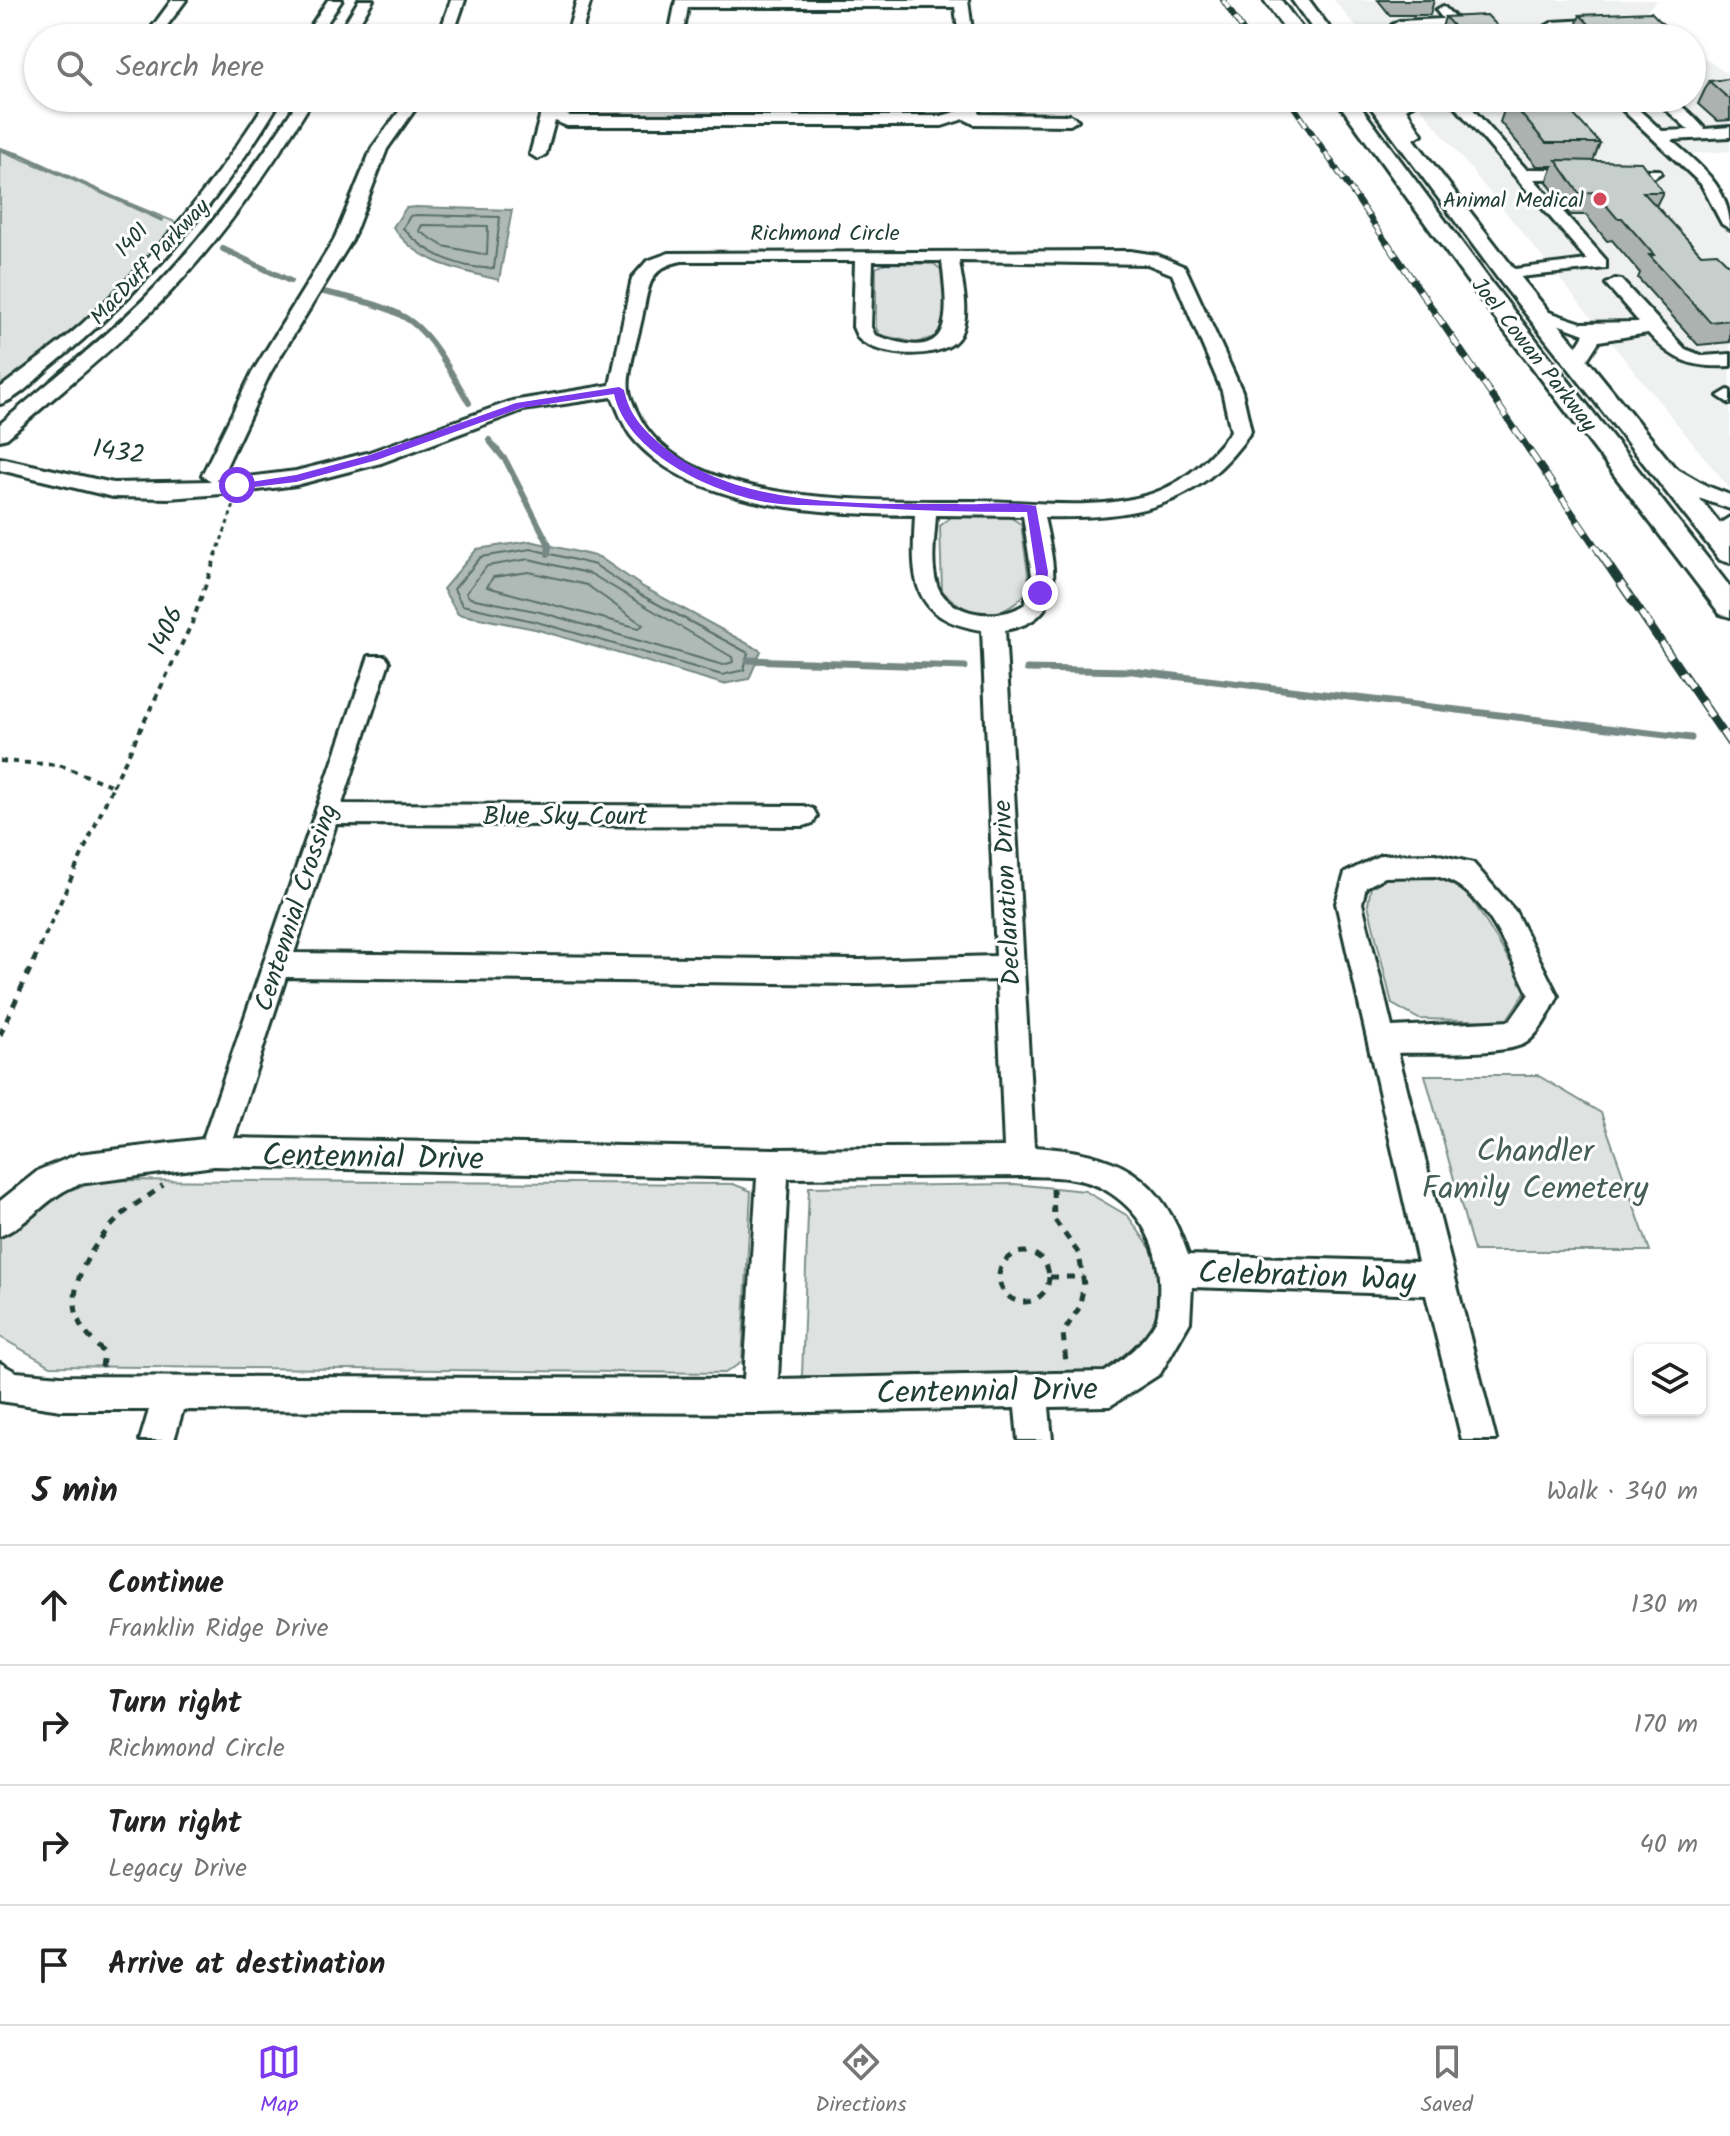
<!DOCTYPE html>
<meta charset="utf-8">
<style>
:root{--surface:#fff;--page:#f2f2f2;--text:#222;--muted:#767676;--line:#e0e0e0;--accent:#7c3aed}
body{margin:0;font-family:Kalam,sans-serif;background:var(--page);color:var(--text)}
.controls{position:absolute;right:24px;bottom:24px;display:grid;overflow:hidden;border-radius:12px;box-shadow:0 2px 6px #0004}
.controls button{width:72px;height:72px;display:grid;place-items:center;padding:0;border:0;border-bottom:2px solid var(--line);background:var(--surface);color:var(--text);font:40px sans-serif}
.stop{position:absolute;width:24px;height:24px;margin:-18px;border:6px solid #7c3aed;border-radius:50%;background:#fff}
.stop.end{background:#7c3aed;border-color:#fff;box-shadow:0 2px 8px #0008}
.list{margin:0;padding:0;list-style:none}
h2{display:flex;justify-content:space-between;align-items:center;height:104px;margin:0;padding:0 32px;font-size:34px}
h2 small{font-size:26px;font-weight:400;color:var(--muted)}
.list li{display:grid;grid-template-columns:52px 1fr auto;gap:24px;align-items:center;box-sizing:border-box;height:120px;padding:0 32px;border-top:2px solid var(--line)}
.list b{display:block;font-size:30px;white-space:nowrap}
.list p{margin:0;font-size:26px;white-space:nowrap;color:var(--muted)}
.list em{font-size:26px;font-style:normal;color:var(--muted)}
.icon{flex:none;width:44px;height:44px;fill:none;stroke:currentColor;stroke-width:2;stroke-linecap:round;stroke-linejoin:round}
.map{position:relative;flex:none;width:1730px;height:1440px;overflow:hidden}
.search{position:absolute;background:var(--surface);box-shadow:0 2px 6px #0004;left:24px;right:24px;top:24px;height:88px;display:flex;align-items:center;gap:20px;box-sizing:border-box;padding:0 28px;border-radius:44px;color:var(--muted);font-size:30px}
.sheet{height:584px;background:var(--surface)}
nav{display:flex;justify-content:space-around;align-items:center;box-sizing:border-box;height:112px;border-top:2px solid var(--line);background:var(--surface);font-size:22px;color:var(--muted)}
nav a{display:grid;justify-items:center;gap:4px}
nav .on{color:var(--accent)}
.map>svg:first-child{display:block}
</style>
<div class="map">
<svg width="1730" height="1440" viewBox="0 0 1730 1440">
<rect width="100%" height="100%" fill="#fff"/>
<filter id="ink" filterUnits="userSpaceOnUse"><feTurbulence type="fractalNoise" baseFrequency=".0125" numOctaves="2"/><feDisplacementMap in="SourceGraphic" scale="16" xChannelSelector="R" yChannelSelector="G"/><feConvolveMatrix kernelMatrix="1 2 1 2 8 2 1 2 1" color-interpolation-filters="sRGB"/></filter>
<g filter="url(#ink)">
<g fill="#eef1f0">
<polygon points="1334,0 1658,0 1643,14 1677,38 1365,38"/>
<polygon points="1692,49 1730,76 1730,151 1687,154 1730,237 1730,489 1413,98 1692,98"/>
</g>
<g fill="#dee3e2" stroke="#7e908b" stroke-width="2">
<polygon points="564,98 961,98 963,113 560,114"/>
<polygon points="0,150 185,226 88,328 0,398"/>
<polygon points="885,263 934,264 943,271 945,327 940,335 916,343 880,335 876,328 876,268"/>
<path d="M961,514L1008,516L1021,524L1030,588C1005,622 971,620 942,591L940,526L951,517Z"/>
<path d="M1386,874C1416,875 1449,871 1470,896L1527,989L1506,1021L1419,1019L1392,1004L1368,904L1371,887Z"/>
<polygon points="1425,1075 1537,1075 1601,1113 1650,1251 1474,1251"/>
<path d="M101,1180L733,1184L751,1191L742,1362L725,1373L51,1366L0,1337C0,1305 0,1267 0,1236C5,1210 77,1187 101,1180Z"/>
<polygon points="1014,1184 1085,1191 1128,1216 1158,1259 1158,1322 1125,1358 1090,1378 802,1376 809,1187"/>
</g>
<g fill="#afbab7" stroke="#758883" stroke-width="2">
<path d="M416,207L512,210L499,280C459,270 417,263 393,227L406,208Z"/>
<polygon points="530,541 599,557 643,587 761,651 749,679 723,684 535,629 458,614 443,589 477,549"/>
</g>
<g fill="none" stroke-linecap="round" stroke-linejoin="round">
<g stroke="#596f68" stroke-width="2">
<path d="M416,215L500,217L494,268C461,270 424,253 403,228L410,216Z"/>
<polygon points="422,225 488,226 487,255 443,246 419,231"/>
<polygon points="531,549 595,565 639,594 748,653 744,670 722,675 537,622 462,605 454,589 481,557"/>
<polygon points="529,559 591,574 732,657 733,662 723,665 540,612 470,598 466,593 487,566"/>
<polygon points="529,572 587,585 643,625 639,628 487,587 493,577"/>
</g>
<polyline stroke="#758883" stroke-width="4" points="0,149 23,156 162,220"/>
<g stroke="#758883" stroke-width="6">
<polyline points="223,249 290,281"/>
<path d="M319,291C417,312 419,316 469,403"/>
<polyline points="489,440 506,461 549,545 548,554"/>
</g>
<g stroke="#758883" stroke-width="7">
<polyline points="748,660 965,667"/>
<polyline points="1027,669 1132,671 1691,738"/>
</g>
<defs>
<g id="minor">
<polygon points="172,0 186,0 158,38 144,38"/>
<polygon points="328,0 342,0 317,38 303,38"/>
<polygon points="359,0 373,0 350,38 336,38"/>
<polygon points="451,0 465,0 452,38 438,38"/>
<polygon points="577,0 591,0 580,38 566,38"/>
<polygon points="676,0 968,0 973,38 959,38 955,7 688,7 684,30 677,34 670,30"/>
<polygon points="1443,6 1458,20 1458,26 1409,29 1415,38 1401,38 1392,25 1399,21 1443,19 1436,10"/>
<polygon points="1608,19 1613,20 1613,26 1562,30 1565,38 1551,38 1546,26 1553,22"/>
<path d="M268,98H282C221,201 142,293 49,368C35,380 18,399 0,404V388C27,367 56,347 82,324C154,258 217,181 268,98Z"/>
<path d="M300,98H314C268,173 217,245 155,308C108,354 56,395 7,438L0,440V424C48,383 98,344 143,300C203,239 254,170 300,98Z"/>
<path d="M409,98H423L387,149L352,240L270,373L222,475L215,481L296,471L367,453L512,401L610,385L632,278L647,261L669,253L1130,251L1157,255L1185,267L1242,391L1251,431C1199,509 1132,519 1044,517C1054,565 1070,619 1005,630L1034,1147C1117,1152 1162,1174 1188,1255L1418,1262L1336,903L1345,873L1381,855L1435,854L1473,863L1515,911L1558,996C1552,1009 1539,1034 1527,1042C1508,1056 1424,1052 1398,1053L1496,1440H1462L1426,1295L1192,1287L1190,1322L1160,1374L1110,1406L1049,1407L1052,1440H1018L1015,1408L760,1413L183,1410L174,1440H140L149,1410H61L0,1401V1363L16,1372L61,1376L744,1379L757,1178L214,1166L79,1184C48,1195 30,1224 0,1236V1201L39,1170L79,1154L203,1139L369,656H385L389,662L342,804L804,806L813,809L817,816L813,823L804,826L336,824L294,953L860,960L996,956L982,630C908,619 912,575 915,515C829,514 690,510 631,436C623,425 618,409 612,397L523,410L381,463L296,485L235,493L169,498L113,497L0,470V458L113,483L211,481L202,475L252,373L334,240L372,148ZM682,261H855L853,327L858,338C875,357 946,362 960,335C971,313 962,284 959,261L1147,264L1172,274L1222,391L1231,431C1210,458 1185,483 1151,494C1097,511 1038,502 982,501C892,500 706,510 647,429C641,421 630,400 629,390C626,373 640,332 643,313C649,284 650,267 682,261ZM873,261H942C949,321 954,365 875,335L871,327ZM936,515L1023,516L1032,575L1025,604C1001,622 949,617 937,585C930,563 935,537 936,515ZM1435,876C1485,886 1508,953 1529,994L1510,1021L1392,1027L1362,903L1366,887L1385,877ZM286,977L860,984L997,980L1004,1147L773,1149L234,1138ZM1020,1176C1048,1177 1079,1175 1104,1189C1144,1212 1162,1251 1159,1297C1159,1305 1159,1314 1156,1321C1143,1344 1126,1357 1105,1372L778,1379L788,1178Z"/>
<polygon points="545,98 559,98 558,110 570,116 941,116 966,109 966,98 980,98 979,114 1070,115 1078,120 1070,125 974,124 964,119 942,126 567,126 555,121 546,154 538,159 530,154"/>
<polygon points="1448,98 1463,98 1526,169 1659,170 1661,173 1653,178 1534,179 1606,260 1606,268 1501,279 1501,271 1507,270 1587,260"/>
<path d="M1610,98H1626L1662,131L1689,130L1653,98C1678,98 1688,111 1705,129L1730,127V137L1671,140C1700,166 1730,187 1730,229L1722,224L1701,184Z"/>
<path d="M1615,279L1621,280L1685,349L1703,356L1730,354V366C1692,368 1673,361 1648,333L1599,341L1583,366H1569L1567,362L1584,334L1528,313L1537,308L1582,323L1639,322L1606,284Z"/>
<polygon points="1728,390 1730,391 1730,404 1718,396"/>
<polygon points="1662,460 1707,486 1730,495 1730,509 1693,496 1655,471 1652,466"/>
<polygon points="1730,517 1730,559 1729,559 1718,552 1719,524"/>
</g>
<g id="major">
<polygon points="1264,0 1281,0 1309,38 1291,38"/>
<polygon points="1292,0 1309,0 1337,38 1319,38"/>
<polygon points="1335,98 1354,98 1494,286 1730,587 1730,617 1720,614 1478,296"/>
<polygon points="1364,98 1383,98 1387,104 1398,98 1422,98 1406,109 1422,134 1414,139 1515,270 1730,536 1730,563 1720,560 1499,280"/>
</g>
</defs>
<use href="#minor" stroke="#1f3d34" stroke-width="6"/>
<use href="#major" stroke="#1f3d34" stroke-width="6"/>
<g stroke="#1f3d34" stroke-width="3" stroke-dasharray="4 4" stroke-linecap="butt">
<polyline points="842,98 847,102 927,102"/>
<polyline points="216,555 235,502"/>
</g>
<g stroke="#1f3d34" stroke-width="4" stroke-dasharray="6 6" stroke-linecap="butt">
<polyline points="0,761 59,765 113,786 40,947"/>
<polyline points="113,786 192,623 217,553"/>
</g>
<g stroke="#1f3d34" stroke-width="5" stroke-dasharray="8 8" stroke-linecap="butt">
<polyline points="0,1035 41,945"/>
<polyline points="1053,1189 1054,1219 1079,1254 1084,1285 1079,1308 1063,1333 1066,1363"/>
<circle cx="1024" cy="1277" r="25"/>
<polyline points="1050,1277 1083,1277"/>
<path d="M102,1367L104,1353C96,1344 86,1335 80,1324C62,1286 96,1239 123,1214C135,1203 151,1196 163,1185"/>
</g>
<use href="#minor" fill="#fff" fill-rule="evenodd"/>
<use href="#major" fill="#fff" fill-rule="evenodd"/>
<defs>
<g id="rail-far2">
<polyline points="1223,0 1248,38"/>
<polyline points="1288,98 1389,246"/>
</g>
<polyline id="rail-far1" points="1388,244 1601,555"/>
<polyline id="rail" points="1600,553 1730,743"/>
</defs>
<use href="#rail-far2" stroke="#1f3d34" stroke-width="6"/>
<use href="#rail-far1" stroke="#1f3d34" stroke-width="7"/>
<use href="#rail" stroke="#1f3d34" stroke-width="9"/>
<use href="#rail-far2" stroke="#fff" stroke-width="4" stroke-dasharray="11" stroke-linecap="butt"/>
<use href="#rail-far1" stroke="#fff" stroke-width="5" stroke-dasharray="14" stroke-linecap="butt"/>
<use href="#rail" stroke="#fff" stroke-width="6" stroke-dasharray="18" stroke-linecap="butt"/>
</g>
<g fill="#abb2af" stroke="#1f3d34" stroke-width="2">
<polygon points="1378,0 1434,0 1430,15 1390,15"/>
<polygon points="1580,15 1669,30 1666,38 1573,38 1572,37"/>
<polygon points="1445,17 1509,38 1439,38"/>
<polygon points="1730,79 1730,120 1717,121 1698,104 1709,81"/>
<polygon points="1508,99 1600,143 1593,161 1663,192 1656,206 1701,254 1730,266 1730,342 1698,345 1638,278 1640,273 1612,240 1607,241 1586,215 1570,215 1547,182 1553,166 1537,166 1500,122"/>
</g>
<g fill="#c7cfcc" stroke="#1f3d34" stroke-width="2">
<polygon points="1651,12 1669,30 1598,33 1580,15"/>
<polygon points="1487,15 1509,38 1464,38 1445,17"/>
<polygon points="1730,79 1730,98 1728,98 1709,81"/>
<polygon points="1527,98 1558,98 1600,143 1546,143 1508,99"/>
<polygon points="1556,160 1641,162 1663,192 1643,192 1701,254 1717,253 1730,266 1730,320 1710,322 1649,255 1654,255 1622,218 1617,218 1595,192 1579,193"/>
</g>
</g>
<path fill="#7c3aed" d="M619,387L624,390C629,414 642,428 660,444C735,509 862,504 957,504C983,505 1011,501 1036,506L1048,572L1046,593L1040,597L1034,593L1036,572L1027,512C964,512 901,510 838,506C815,505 789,506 765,502C711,492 627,453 614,394L521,408L377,460L296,482L237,489L231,485L296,475L370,455L516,403Z"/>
<circle fill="#d1495b" stroke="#fff" stroke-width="3" cx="1600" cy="199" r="8"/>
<g text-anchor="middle" stroke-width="6" stroke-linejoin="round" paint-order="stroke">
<g font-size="22" fill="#1f3d34" stroke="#fff" text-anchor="end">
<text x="1584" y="207">Animal Medical</text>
</g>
<g font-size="22" fill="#1f3d34" stroke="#fff">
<text x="825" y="240">Richmond Circle</text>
<text transform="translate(131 239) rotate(-47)" y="8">1401</text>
<text transform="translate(149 261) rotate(-47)" y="8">MacDuff Parkway</text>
<text transform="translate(1535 354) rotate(52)" y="8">Joel Cowan Parkway</text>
</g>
<g font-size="26" fill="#1f3d34" stroke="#fff">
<text transform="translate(119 451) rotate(8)" y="9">1432</text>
<text transform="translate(165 630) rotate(-66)" y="9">1406</text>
<text x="565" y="824">Blue Sky Court</text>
<text transform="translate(1006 893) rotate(-93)" y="9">Declaration Drive</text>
<text transform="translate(295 907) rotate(-72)" y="9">Centennial Crossing</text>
</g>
<g font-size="32" fill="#455e57" stroke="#fff">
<text x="1535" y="1161">Chandler<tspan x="1535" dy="37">Family Cemetery</tspan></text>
</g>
<g font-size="32" fill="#1f3d34" stroke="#fff">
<text transform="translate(373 1156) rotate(1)" y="11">Centennial Drive</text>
<text transform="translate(1307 1275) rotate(2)" y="11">Celebration Way</text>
<text transform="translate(987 1390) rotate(-1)" y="11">Centennial Drive</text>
</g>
</g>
</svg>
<div class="controls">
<button><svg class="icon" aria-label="layers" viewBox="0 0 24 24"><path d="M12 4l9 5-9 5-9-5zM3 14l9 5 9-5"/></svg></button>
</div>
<div class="stop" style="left:237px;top:485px"></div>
<div class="stop end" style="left:1040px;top:593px"></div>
<div class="search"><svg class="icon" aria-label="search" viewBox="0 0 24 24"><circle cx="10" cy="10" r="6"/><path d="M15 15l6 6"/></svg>Search here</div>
</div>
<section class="sheet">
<h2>5 min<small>Walk · 340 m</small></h2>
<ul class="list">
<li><svg class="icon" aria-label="ahead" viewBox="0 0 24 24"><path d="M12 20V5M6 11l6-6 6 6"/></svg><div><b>Continue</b><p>Franklin Ridge Drive</p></div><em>130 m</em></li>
<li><svg class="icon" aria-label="right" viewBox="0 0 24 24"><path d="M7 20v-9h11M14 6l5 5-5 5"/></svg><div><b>Turn right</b><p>Richmond Circle</p></div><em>170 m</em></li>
<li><svg class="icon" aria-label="right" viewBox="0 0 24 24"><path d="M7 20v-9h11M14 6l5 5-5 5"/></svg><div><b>Turn right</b><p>Legacy Drive</p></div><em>40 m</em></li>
<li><svg class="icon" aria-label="arrive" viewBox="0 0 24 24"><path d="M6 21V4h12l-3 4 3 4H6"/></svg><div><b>Arrive at destination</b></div></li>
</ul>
</section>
<nav>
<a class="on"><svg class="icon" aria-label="map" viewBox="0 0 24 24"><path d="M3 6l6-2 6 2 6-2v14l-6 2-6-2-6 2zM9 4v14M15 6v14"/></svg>Map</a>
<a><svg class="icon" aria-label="directions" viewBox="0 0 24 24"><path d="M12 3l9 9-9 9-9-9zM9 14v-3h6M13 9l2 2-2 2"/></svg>Directions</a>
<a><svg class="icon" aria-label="saved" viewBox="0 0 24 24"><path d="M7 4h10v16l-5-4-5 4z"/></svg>Saved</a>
</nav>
